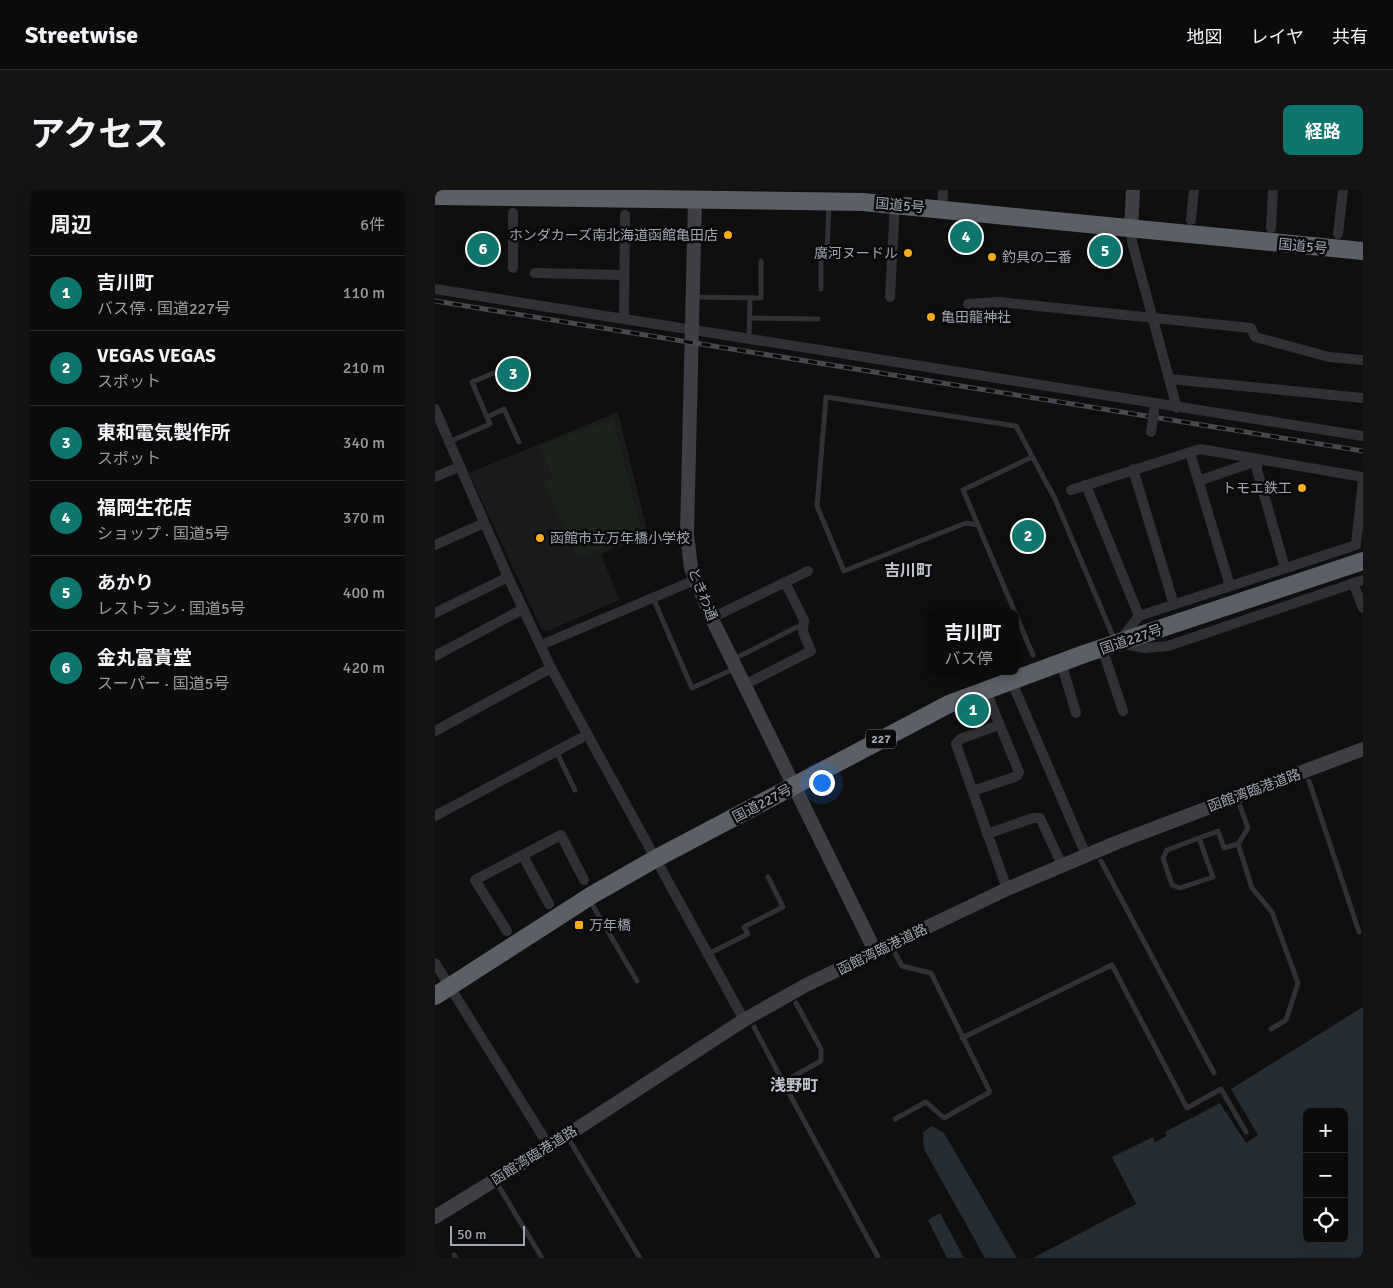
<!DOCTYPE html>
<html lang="ja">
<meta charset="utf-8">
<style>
:root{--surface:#0b0b0c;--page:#141415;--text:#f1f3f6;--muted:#9a9b9d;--line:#2b2b2d;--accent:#0f766e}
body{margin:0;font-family:Signika,"Noto Sans JP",sans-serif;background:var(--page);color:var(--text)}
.controls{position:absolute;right:15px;bottom:15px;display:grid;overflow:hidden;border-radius:8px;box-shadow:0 5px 20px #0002}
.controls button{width:45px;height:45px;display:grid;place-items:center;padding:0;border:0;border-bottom:1px solid var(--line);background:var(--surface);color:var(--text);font:25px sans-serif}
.scale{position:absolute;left:15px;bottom:12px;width:75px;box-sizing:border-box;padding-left:5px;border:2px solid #9fa5b2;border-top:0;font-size:14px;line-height:18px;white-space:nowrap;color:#9fa5b2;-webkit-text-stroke:4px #0a0a0b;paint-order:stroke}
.you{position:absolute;left:386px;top:592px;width:18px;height:18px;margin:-12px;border:4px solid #fff;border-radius:50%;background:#1a73e8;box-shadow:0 0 0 8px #1a73e833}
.badge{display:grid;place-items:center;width:32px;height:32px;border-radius:50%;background:var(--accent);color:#fff;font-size:16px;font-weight:700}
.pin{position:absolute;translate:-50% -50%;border:2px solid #fff;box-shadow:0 1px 5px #0006}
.popup{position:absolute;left:492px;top:420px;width:92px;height:65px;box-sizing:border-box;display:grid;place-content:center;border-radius:8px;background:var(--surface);filter:drop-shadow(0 1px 4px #0005);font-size:16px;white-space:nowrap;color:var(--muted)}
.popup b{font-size:19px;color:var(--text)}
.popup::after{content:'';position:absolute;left:50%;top:100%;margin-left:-10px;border:10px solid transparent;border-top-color:var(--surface)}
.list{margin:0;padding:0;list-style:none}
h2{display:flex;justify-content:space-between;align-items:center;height:65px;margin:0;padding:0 20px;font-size:21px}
h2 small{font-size:16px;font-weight:400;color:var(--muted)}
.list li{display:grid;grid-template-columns:32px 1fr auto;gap:15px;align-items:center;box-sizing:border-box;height:75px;padding:0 20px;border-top:1px solid var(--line)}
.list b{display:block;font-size:19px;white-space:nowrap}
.list p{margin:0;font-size:16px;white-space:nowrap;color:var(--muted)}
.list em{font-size:16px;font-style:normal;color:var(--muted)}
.icon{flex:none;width:28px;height:28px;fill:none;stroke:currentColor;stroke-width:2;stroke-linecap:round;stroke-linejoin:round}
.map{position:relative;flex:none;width:928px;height:1068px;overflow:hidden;border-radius:8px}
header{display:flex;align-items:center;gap:30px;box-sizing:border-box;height:70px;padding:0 25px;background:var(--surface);border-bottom:1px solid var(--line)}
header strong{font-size:24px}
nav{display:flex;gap:28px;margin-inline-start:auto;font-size:18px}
.intro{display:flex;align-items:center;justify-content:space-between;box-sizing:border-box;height:120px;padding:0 30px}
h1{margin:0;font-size:35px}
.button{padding:12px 22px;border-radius:8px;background:var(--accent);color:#fff;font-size:18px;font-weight:700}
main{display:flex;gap:30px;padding:0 30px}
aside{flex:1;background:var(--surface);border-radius:8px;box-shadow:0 5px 20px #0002}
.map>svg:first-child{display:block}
</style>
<header>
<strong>Streetwise</strong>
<nav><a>地図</a><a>レイヤ</a><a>共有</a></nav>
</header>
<div class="intro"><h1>アクセス</h1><a class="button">経路</a></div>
<main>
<aside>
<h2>周辺<small>6件</small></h2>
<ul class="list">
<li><span class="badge">1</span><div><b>吉川町</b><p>バス停 · 国道227号</p></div><em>110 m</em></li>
<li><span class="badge">2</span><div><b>VEGAS VEGAS</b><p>スポット</p></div><em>210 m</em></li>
<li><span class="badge">3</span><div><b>東和電気製作所</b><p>スポット</p></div><em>340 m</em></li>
<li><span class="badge">4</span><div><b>福岡生花店</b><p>ショップ · 国道5号</p></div><em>370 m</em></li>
<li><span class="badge">5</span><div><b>あかり</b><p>レストラン · 国道5号</p></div><em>400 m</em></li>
<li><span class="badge">6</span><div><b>金丸富貴堂</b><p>スーパー · 国道5号</p></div><em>420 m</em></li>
</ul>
</aside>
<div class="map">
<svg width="928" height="1068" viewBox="0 0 928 1068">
<rect width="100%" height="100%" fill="#0f0f10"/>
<polygon fill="#1b1b1d" points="183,222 213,344 166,364 184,410 115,440 107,440 34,283"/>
<polygon fill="#1b231c" points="178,229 207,344 143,368 109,293 119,288 105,256"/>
<g fill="#252d34" fill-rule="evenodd">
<path d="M928,817V1068H598L701,1014L677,967L718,947L720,952L732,946L730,942L785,913L811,953L823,945L796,899ZM872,922H909V1049H872Z"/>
<polygon points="497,936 509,943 582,1068 550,1068 489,959 488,942"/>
<polygon points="505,1023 529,1068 512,1068 493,1030"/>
</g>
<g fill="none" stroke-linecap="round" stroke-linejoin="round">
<g stroke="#303135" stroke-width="5">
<polyline points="386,99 386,63 392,62 394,15"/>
<polyline points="259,107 326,108 326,71"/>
<polyline points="315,128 383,129"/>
<polyline points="314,150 315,108"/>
<polyline points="52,227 37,192 59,183"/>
<polyline points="14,252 55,234 52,227 69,219 84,252"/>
<polyline points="543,335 528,300 597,267"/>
<polyline points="218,408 257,498 301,478"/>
<polyline points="598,465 543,335 531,333 409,381 382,316 391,207 581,236 620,309 680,451"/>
<polyline points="305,466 362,437 368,437"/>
<polyline points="121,561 140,600"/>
<polyline points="874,591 924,742"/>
<polyline points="764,648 778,687 745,698 737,695 728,668 732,660 783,641 789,658 803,654 813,638 805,616"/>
<polyline points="803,654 817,698 837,722 863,793 851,830 836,839"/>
<polyline points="666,671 779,883"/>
<polyline points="154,709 202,791"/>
<polyline points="273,764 313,744 309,737 348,717 333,687"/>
<polyline points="319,837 348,892 386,871 386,859 361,813"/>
<polyline points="527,848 677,775 752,918 786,899 811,942"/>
<polyline points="348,892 443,1067"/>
<polyline points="460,929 491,912 509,928 555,902 496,783 467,776 460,763"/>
<polyline points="132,946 205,1068"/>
<polyline points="60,990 107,1068"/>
<polyline points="19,1065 21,1068"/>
</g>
<g stroke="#303135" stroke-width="10">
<polyline points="507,19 508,0"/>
<polyline points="756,30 759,0"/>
<polyline points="836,38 838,0"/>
<polyline points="696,39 697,52 742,218"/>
<polyline points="903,44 908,0"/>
<polyline points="78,78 78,23"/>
<polyline points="100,83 189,85"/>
<polyline points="0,99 928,246"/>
<polyline points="455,107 460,14"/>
<polyline points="533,114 564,112 816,138 820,147 894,167 928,170"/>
<polyline points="189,129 190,25"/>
<polyline points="735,189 928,208"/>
<polyline points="0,219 73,387 116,478 309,830"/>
<polyline points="755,263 795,396"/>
<polyline points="698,279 739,415"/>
<polyline points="0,287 24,277"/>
<polyline points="928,289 921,355 704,426 683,453 710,458 733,456 928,390"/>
<polyline points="763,291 822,271 822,280 850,378"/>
<polyline points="651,295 704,426"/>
<polyline points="636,300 765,259 928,287"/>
<polyline points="0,355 49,333"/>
<polyline points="918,393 928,418"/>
<polyline points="0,423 73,387"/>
<polyline points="285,424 373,381"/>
<polyline points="106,455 260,390"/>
<polyline points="667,458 688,521"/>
<polyline points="0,466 88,419"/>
<polyline points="626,472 641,523"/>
<polyline points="576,490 651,665"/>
<polyline points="317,491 376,461 368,442 369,430 350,392"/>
<polyline points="564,535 525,549 521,554 572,699"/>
<polyline points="0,541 116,478"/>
<polyline points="538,601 582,586 584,582 550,499"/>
<polyline points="0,626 146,548"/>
<polyline points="552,644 598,628 605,628 627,675"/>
<polyline points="88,666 114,714"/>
<polyline points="72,741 40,690 126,645 149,690"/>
<polyline points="0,773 114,956"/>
</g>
<g stroke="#3e4045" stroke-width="14">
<polyline points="260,10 252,344 256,378 277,429 440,761"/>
<polyline points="696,39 698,0"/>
<polyline points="0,1027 131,946 309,830 371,795 572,699 683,652 928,559"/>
</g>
<g stroke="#5b5f66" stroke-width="18">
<polyline points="0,6 428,12 928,61"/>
<polyline points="0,806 157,705 220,669 514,514 649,464 928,371"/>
</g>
<defs>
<polyline id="rail" points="0,111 928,261"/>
</defs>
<use href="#rail" stroke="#47494e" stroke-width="5"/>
<use href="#rail" stroke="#0a0a0b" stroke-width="3" stroke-dasharray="9" stroke-linecap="butt"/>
<polyline stroke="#303135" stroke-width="10" points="716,242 719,221"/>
</g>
<g fill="#f9ad1e" stroke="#0a0a0b" stroke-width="2">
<circle cx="293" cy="45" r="5"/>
<circle cx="473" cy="63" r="5"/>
<circle cx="557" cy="67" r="5"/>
<circle cx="496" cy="127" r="5"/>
<circle cx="867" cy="298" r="5"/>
<circle cx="105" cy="348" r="5"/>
<rect x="139" y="730" width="10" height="10" rx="2.5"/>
</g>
<g text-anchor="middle" stroke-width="5" stroke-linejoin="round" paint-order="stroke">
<rect fill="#0a0a0b" stroke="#727680" stroke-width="1" x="431" y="539.5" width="30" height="19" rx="4"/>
<g font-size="12" font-weight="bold" fill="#9fa5b2">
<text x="446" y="553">227</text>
</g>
<g font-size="14" fill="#9fa5b2" stroke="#0a0a0b">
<text transform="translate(465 15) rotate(5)" y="5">国道5号</text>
<text transform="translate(868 56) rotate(5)" y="5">国道5号</text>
<text transform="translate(268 404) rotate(68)" y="5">ときわ通</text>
<text transform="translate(696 449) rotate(-19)" y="5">国道227号</text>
<text transform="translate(819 600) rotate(-20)" y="5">函館湾臨港道路</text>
<text transform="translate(327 613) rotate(-28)" y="5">国道227号</text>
<text transform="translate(447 759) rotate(-26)" y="5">函館湾臨港道路</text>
<text transform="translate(99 965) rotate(-32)" y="5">函館湾臨港道路</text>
</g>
<g font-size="14" fill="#9fa5b2" stroke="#0a0a0b" text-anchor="start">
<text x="283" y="50" text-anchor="end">ホンダカーズ南北海道函館亀田店</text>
<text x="463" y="68" text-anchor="end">廣河ヌードル</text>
<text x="567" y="72">釣具の二番</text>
<text x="506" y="132">亀田龍神社</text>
<text x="857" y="303" text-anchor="end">トモエ鉄工</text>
<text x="115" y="353">函館市立万年橋小学校</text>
<text x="154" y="740">万年橋</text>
</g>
<g font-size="16" font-weight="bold" fill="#c0c4ce" stroke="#0a0a0b">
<text x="473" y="386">吉川町</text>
<text x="359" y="901">浅野町</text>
</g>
</g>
</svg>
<div class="controls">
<button>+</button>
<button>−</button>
<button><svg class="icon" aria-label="locate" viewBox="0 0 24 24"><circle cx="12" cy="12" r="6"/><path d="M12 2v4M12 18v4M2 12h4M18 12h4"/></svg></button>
</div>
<div class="scale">50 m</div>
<div class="you"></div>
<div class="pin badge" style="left:538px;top:520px">1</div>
<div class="popup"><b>吉川町</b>バス停</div>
<div class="pin badge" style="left:593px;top:346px">2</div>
<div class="pin badge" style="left:78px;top:184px">3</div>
<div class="pin badge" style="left:531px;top:47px">4</div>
<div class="pin badge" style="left:670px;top:61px">5</div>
<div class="pin badge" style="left:48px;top:59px">6</div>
</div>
</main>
